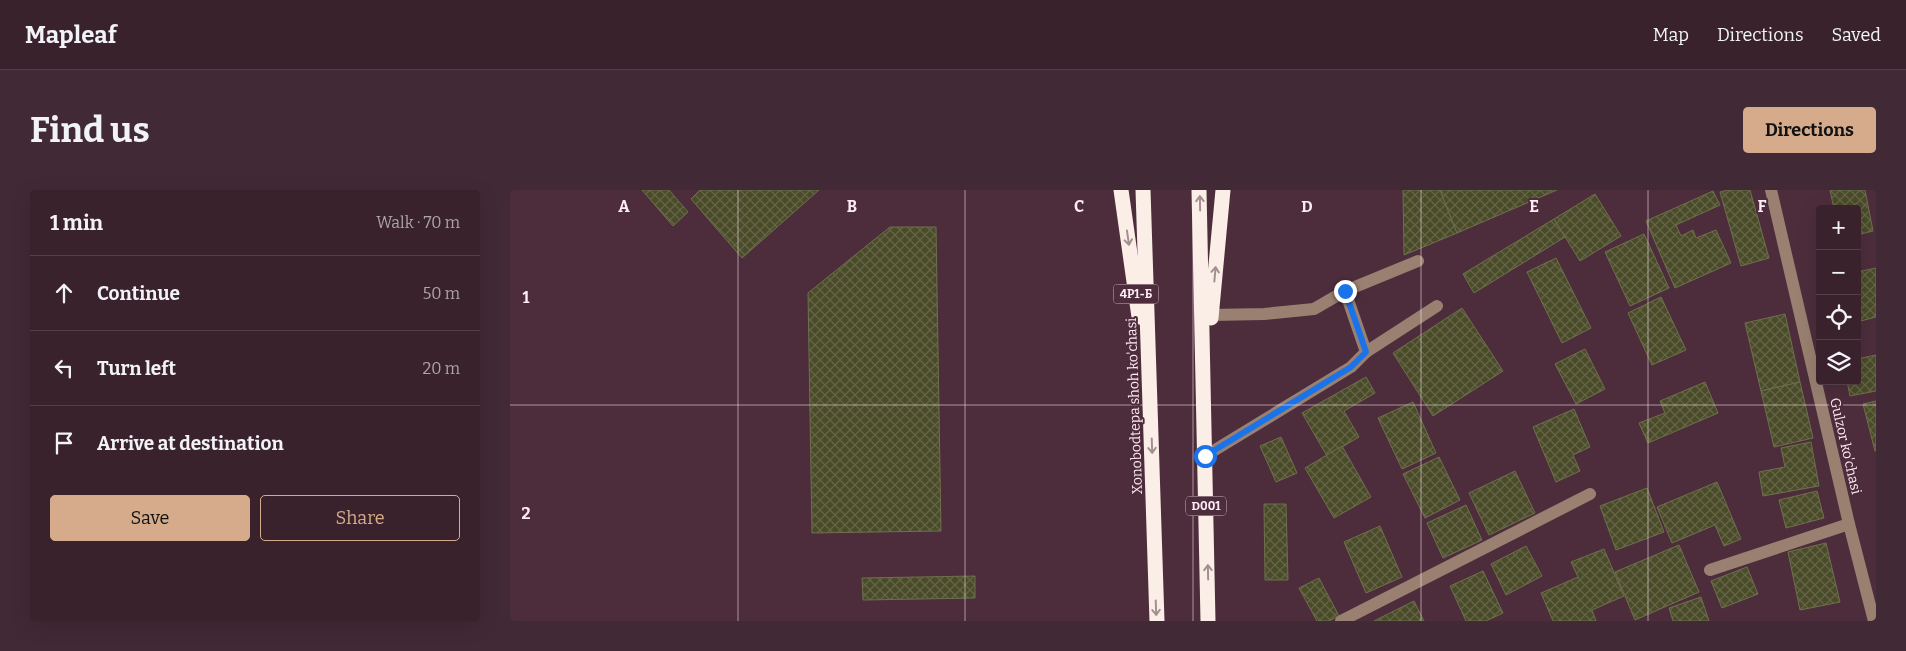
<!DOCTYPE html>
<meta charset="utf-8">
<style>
:root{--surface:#3a222d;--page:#412a35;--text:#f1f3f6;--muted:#aba4aa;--line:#543f49;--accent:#d6ab8b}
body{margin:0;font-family:Bitter,serif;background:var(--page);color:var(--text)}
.controls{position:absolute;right:15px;top:15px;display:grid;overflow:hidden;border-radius:5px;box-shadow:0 5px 20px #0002}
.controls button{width:45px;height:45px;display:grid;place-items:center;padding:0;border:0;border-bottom:1px solid var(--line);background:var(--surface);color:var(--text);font:25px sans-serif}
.stop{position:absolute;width:15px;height:15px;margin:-11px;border:4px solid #1a73e8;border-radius:50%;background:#fff}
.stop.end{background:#1a73e8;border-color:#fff;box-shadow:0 1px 5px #0008}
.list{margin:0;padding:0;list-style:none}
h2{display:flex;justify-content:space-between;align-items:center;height:65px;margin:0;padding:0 20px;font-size:21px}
h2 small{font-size:16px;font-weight:400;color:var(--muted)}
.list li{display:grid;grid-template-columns:32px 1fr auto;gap:15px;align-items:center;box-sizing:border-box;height:75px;padding:0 20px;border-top:1px solid var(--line)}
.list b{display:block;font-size:19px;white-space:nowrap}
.list em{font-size:16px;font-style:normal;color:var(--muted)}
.actions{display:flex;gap:10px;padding:15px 20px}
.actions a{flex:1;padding:11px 0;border:1px solid var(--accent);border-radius:5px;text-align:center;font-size:18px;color:var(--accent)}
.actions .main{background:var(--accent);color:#111}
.icon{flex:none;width:28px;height:28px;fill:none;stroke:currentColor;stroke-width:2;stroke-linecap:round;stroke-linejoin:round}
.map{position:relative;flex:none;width:1366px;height:431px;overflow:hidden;border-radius:5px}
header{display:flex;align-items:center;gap:30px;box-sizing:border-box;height:70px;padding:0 25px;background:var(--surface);border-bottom:1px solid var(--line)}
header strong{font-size:24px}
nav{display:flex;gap:28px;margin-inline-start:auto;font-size:18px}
.intro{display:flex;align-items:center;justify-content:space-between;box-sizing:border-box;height:120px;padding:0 30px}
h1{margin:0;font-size:35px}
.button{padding:12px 22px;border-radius:5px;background:var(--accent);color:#111;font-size:18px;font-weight:700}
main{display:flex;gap:30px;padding:0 30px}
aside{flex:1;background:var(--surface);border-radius:5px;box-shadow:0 5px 20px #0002}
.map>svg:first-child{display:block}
</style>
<header>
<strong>Mapleaf</strong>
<nav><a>Map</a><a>Directions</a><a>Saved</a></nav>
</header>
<div class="intro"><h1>Find us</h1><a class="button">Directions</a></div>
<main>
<aside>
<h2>1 min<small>Walk · 70 m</small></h2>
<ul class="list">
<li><svg class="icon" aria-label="ahead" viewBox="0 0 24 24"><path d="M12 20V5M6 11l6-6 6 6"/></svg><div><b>Continue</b></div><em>50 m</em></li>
<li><svg class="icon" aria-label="left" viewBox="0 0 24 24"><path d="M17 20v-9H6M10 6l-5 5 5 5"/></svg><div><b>Turn left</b></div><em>20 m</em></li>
<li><svg class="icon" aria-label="arrive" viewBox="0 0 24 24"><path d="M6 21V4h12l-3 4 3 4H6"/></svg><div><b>Arrive at destination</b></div></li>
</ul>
<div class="actions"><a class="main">Save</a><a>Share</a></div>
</aside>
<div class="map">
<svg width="1366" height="431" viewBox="0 0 1366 431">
<defs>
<pattern id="building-cross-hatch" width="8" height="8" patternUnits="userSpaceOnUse" patternTransform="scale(1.25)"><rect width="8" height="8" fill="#4a4b29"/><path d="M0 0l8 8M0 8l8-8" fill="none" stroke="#656548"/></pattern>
</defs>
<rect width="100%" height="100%" fill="#4d2d3c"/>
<g fill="url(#building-cross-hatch)" stroke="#6e704c">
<polygon points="132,0 159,0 178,22 163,36"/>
<polygon points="190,0 309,0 232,68 181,9"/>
<polygon points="893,0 930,0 947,43 894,65"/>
<polygon points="930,0 1047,0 947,43"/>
<polygon points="1219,0 1240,0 1259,68 1231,76 1210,2"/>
<polygon points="1320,0 1355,0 1363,41 1347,45 1347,19 1324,19"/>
<polygon points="1203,1 1210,15 1166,35 1171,46 1183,40 1186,48 1206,40 1221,73 1165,98 1136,31"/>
<polygon points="1085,4 1111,46 1070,71 1044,29"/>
<polygon points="1044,29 1055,47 964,103 953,84"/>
<polygon points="380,37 426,37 431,341 302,343 298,103"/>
<polygon points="1134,44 1159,98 1120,116 1095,62"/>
<polygon points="1046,68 1081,138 1052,153 1017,82"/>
<polygon points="1366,78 1366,127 1347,132 1347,82"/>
<polygon points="1151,107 1176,160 1142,175 1118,123"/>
<polygon points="952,118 993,181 923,226 883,163"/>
<polygon points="1275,124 1290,192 1251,201 1235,133"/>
<polygon points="1075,159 1095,199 1066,214 1045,174"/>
<polygon points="1366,165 1366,201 1340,206 1337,191 1347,191 1347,169"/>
<polygon points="856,187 865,203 834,221 849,247 817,266 792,223"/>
<polygon points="1195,192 1208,223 1138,253 1129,233 1155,223 1150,211"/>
<polygon points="1290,192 1303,248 1264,257 1251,201"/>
<polygon points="1366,211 1366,261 1365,261 1353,214"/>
<polygon points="903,212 926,263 892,279 868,228"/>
<polygon points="1064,219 1080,257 1063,265 1070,281 1046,292 1023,237"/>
<polygon points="771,247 787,283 766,292 750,256"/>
<polygon points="1301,252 1309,296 1253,306 1249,282 1275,277 1271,258"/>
<polygon points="832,256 861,307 824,328 795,278"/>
<polygon points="929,267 950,310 915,328 893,284"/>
<polygon points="1005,281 1025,323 979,345 959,303"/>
<polygon points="1207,292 1231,349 1214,356 1205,335 1162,353 1147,317"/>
<polygon points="1137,298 1154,342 1106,360 1090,316"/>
<polygon points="1307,301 1314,328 1276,338 1269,310"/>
<polygon points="754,314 776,314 778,390 755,390"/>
<polygon points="956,315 972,350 933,368 917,333"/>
<polygon points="870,336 892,387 856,403 834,352"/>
<polygon points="1316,353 1330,412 1290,420 1278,362"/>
<polygon points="1169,355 1189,402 1125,430 1105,382"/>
<polygon points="1016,356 1032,386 996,405 981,374"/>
<polygon points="1094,359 1114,406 1082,420 1086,431 1043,431 1031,403 1068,387 1061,372"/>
<polygon points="1237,377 1248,404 1212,418 1201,391"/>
<polygon points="973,381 993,423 976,431 956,431 940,396"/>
<polygon points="465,386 465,408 353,410 352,388"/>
<polygon points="809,388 829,426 819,431 807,431 789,398"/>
<polygon points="1191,407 1199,431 1163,431 1159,418"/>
<polygon points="904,411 914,431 864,431"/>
</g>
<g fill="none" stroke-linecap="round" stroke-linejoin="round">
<g stroke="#998071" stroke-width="12">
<polyline points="1261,0 1339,334 1364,431"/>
<polyline points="835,101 856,162"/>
<polyline points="701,125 754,124 804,119 835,101 908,71"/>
<polyline points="695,266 841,177 856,162 927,116"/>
<polyline points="1200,380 1339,334"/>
<polyline points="831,431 1080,304"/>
</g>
<g stroke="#fbeee7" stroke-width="15">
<polyline points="611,0 629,127"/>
<polyline points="633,0 647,431"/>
<polyline points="689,0 698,431"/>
<polyline points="701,128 713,0"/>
</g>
</g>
<defs><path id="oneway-shaft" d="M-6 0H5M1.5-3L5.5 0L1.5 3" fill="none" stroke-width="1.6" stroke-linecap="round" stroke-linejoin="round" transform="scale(1.25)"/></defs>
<g stroke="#a48e92">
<use href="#oneway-shaft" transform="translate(690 13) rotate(-91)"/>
<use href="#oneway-shaft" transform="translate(618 48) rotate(82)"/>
<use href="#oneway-shaft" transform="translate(705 84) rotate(-85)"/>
<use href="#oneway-shaft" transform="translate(642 256) rotate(88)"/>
<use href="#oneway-shaft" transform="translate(698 382) rotate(-91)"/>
<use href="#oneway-shaft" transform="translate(646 418) rotate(88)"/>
</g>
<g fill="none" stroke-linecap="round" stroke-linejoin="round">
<polyline stroke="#1a73e8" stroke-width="6" points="695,266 841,177 856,162 835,101"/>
</g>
<path fill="none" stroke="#feecf3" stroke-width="1" stroke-opacity="0.55" d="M228,0V431M455,0V431M683,0V431M911,0V431M1138,0V431M0,215H1366"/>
<g text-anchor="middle" stroke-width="4" stroke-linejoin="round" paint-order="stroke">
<g fill="#4d2d3c" stroke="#c9b3bc" stroke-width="1">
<rect x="603.5" y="94.5" width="45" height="19" rx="4"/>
<rect x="676" y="306.5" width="40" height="19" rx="4"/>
</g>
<g font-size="12" font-weight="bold" fill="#feecf3">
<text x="626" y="108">4Р1-Б</text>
<text x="696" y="320">D001</text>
</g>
<g font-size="14" fill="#feecf3" stroke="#4d2d3c">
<text transform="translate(624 216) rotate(-92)" y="5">Xonobodtepa shoh ko'chasi</text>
<text transform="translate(1336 256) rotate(77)" y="5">Gulzor ko'chasi</text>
</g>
</g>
<g font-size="16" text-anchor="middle" font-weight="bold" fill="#feecf3" stroke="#4d2d3c" stroke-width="4" stroke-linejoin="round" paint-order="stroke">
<text x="114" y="22">A</text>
<text x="342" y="22">B</text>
<text x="569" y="22">C</text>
<text x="797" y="22">D</text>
<text x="1024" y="22">E</text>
<text x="1252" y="22">F</text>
<text x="16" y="113">1</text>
<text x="16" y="329">2</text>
</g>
</svg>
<div class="controls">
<button>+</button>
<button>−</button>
<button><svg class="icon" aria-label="locate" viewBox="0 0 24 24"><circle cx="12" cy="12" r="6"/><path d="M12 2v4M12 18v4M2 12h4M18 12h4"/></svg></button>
<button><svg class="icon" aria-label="layers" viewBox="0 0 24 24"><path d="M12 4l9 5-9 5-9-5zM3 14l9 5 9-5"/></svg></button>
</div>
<div class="stop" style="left:695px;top:266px"></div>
<div class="stop end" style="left:835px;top:101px"></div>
</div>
</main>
